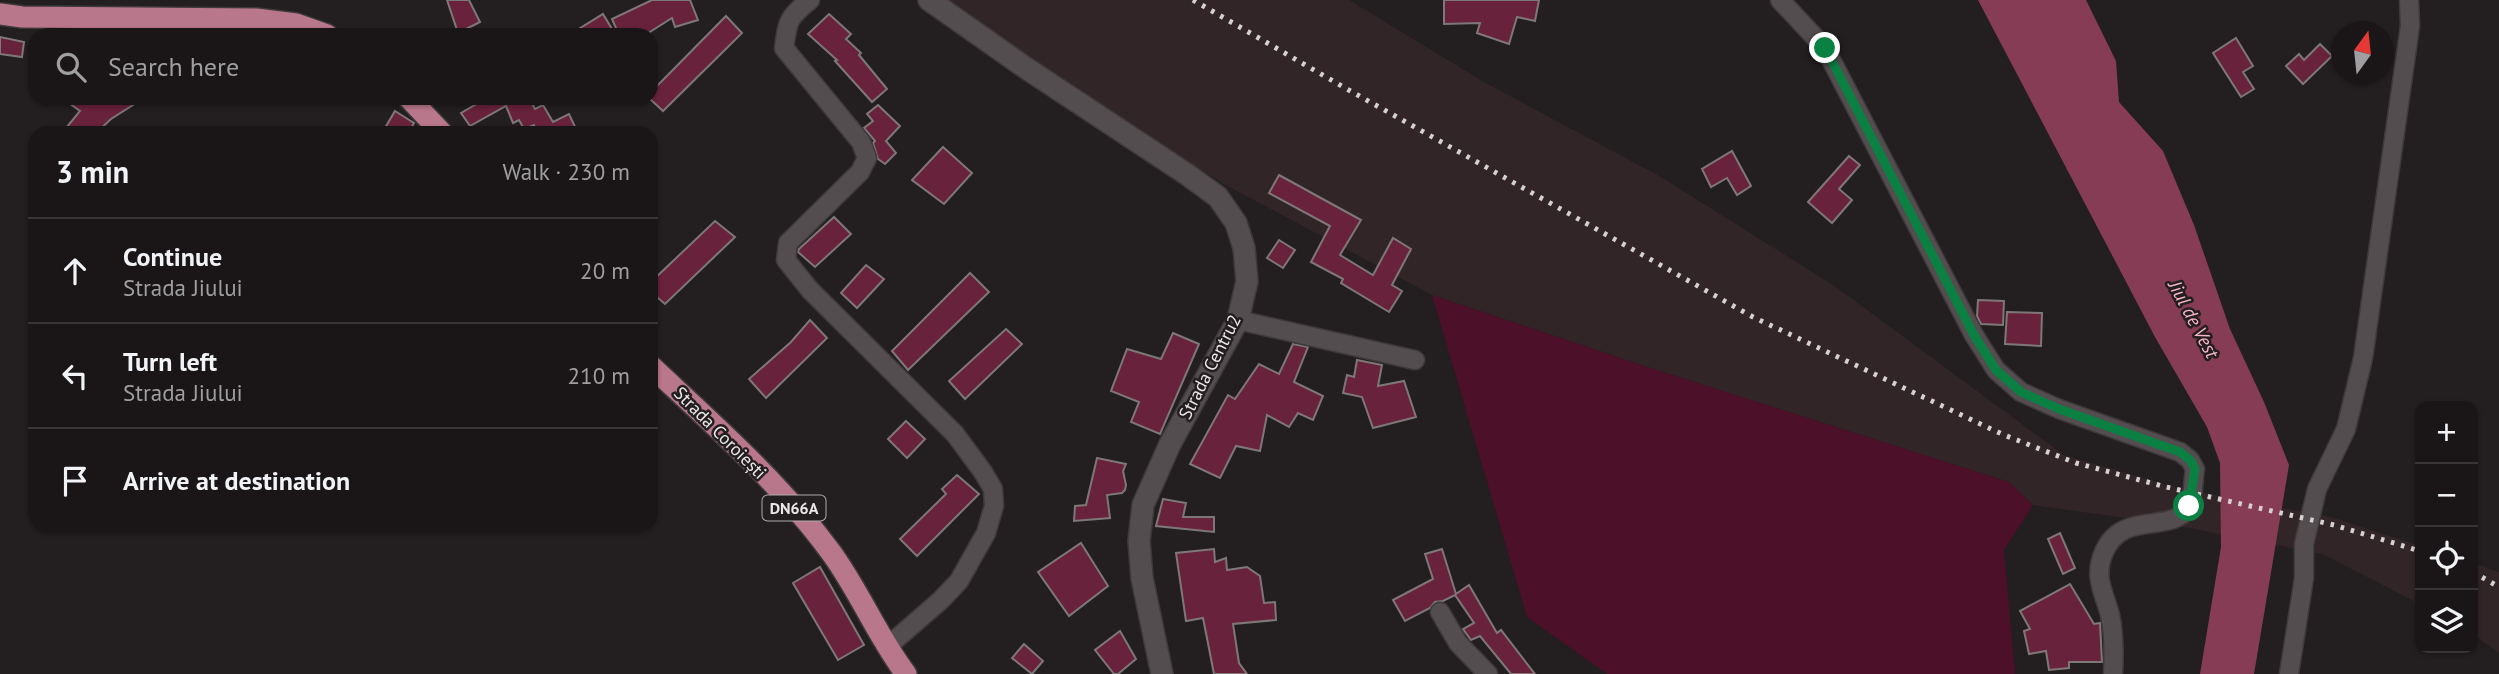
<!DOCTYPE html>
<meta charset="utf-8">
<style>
:root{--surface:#1a1617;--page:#272324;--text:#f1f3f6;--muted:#9f9fa1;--line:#383536}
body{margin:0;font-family:"PT Sans",sans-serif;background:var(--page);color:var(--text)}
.controls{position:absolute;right:21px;bottom:21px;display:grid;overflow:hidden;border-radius:14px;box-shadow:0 2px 5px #0004}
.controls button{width:63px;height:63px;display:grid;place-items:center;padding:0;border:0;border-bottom:2px solid var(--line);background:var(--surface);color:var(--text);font:35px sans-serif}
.compass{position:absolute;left:2331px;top:21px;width:63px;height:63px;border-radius:50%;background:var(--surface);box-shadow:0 2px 5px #0004;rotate:15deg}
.stop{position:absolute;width:21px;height:21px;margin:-16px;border:5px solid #0b8043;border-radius:50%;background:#fff}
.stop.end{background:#0b8043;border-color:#fff;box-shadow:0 2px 7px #0008}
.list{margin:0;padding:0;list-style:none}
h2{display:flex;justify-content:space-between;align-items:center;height:91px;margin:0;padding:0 28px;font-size:30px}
h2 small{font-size:23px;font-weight:400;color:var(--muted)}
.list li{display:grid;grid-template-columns:46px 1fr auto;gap:21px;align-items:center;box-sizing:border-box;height:105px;padding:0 28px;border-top:2px solid var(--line)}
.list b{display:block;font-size:26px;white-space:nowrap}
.list p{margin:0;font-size:23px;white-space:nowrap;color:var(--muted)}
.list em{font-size:23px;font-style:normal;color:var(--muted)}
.icon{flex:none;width:38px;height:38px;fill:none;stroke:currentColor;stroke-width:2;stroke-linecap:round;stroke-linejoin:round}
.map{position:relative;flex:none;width:2499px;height:674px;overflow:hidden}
.search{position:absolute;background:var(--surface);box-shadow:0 2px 5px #0004;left:28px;top:28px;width:630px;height:77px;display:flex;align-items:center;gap:18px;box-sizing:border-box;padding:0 24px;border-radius:21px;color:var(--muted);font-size:26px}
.panel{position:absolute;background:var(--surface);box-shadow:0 2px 5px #0004;left:28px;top:126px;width:630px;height:406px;border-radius:21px}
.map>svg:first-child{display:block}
</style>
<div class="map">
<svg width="2499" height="674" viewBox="0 0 2499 674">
<rect width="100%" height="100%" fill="#231e1f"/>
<g fill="#312528">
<polygon points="935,0 1349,0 1484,82 1661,177 1836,287 2064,455 2178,488 2331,517 2420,546 2420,604 2322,554 2174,525 2033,505 2009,482 1635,363 1432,295 1222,183"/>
<polygon points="2473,563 2499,572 2499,653 2473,634"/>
</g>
<polygon fill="#4c1028" points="1432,295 1635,363 2009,482 2033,505 2004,550 2015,674 1607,674 1527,617"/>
<polygon fill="#863c54" points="1978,0 2086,0 2116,61 2119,102 2163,151 2194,225 2230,329 2264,402 2289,465 2254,674 2200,674 2221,547 2220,463 2207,427 2155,337"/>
<g fill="#69223c" stroke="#7e7778" stroke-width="2">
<polygon points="447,0 469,0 480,22 458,33"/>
<polygon points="652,0 690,0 698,20 675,27 672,18 645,35 619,35 612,19"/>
<polygon points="1444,0 1539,0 1535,21 1517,17 1509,44 1477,33 1480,23 1444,24"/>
<polygon points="603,14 612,29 602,35 569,35"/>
<polygon points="829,14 851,34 846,39 861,53 859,55 887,89 872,102 835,61 837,60 808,34"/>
<polygon points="726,16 742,33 663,111 649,98 651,92"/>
<polygon points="0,37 24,42 22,57 0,54"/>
<polygon points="2236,38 2253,66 2243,72 2254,89 2241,97 2213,53"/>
<polygon points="2320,44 2332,56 2303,84 2286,66 2299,54 2304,60"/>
<polygon points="62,98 144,98 111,119 96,133 62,133 80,111"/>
<polygon points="487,98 529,98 535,109 543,105 553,122 569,114 578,133 528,133 536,130 534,125 524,129 519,120 513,123 506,106 470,126 461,113"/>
<polygon points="878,105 900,126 886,141 896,153 885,164 878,159 873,143 875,141 864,128 873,121 867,114"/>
<polygon points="395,111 414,123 408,133 382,133"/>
<polygon points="943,147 972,173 944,204 912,180"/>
<polygon points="1732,151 1751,186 1737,195 1727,178 1711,187 1702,169"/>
<polygon points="1849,156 1860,165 1839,189 1852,200 1832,223 1808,202"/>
<polygon points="1279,175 1361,220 1340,255 1373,275 1393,238 1411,249 1392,285 1402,291 1389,312 1341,283 1343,279 1311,262 1330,226 1269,193"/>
<polygon points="834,217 851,234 815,267 798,252 799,249"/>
<polygon points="715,221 735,237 665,304 651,292 651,282"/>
<polygon points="1279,240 1295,250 1283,268 1267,258"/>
<polygon points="866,265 884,279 857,308 841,293"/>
<polygon points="970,273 989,292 908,370 892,351"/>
<polygon points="1978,300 2004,301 2003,325 1981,324 1977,316"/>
<polygon points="2007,312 2042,313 2041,346 2005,344"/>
<polygon points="810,320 827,338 766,398 749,379 791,342"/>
<polygon points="1006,329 1022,344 965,399 949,381"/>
<polygon points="1173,333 1199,344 1160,434 1131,422 1139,402 1111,391 1127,349 1161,359"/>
<polygon points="1293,344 1308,347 1294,382 1323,396 1313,420 1298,413 1289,427 1267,415 1260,451 1236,446 1220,478 1190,464 1228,395 1235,399 1259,364 1279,374"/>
<polygon points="1357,360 1382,365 1378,386 1404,381 1416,417 1373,428 1362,397 1343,393 1347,375 1354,377"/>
<polygon points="906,421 925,439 907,458 888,439"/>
<polygon points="1097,458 1126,464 1123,471 1126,485 1125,490 1122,493 1107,495 1110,518 1074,521 1075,506 1086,505"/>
<polygon points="957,475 979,494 917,556 900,539 946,494 942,489"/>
<polygon points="1163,499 1186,503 1183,517 1214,517 1214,532 1156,526"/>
<polygon points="2060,533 2075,568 2063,574 2048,539"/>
<polygon points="1081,543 1108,586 1069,616 1038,572"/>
<polygon points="1214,549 1215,562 1226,558 1227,570 1247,567 1260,576 1264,603 1275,602 1276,620 1233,624 1239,663 1247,674 1214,674 1203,618 1186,621 1176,553"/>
<polygon points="1442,549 1456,594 1469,585 1497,633 1501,630 1535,674 1511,674 1480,636 1471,640 1463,629 1474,623 1455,595 1443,601 1435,602 1430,608 1405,621 1393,600 1433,579 1425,554"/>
<polygon points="820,567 864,645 838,660 793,583"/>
<polygon points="2070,584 2094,624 2100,623 2102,662 2069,662 2069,668 2049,670 2046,651 2029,654 2024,631 2030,629 2020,611"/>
<polygon points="1120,631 1136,659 1118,674 1114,674 1095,650"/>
<polygon points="1024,644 1043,661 1032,674 1012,658"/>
</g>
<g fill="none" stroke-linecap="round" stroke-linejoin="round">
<defs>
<g id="street">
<path d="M810,0C788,18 788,19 784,48L861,142L867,158L860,172L788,243L786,260L810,290L955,434L983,472L993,489L994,506L986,533L959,581L941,600L888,646"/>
<path d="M1780,0L1825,48L1974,335L1996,370L2021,392L2059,409L2180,452L2190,460L2195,469C2193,479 2194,496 2189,506C2173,536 2123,508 2104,552C2093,577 2104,592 2110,615C2114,633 2114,655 2113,674"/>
<polyline points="1238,320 1415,360"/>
<polyline points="1440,612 1458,643 1488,674"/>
<polyline points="2289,674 2304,578 2304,544 2317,489 2346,429 2363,358 2410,26 2409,0"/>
</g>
<polyline id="secondary" points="929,0 1026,68 1188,175 1218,197 1236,223 1244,248 1247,281 1238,320 1170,444 1143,505 1139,541 1142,578 1162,674"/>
<g id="primary">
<polyline points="0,14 22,17 256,19 296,24 327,35"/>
<polyline points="409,98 442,133"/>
<path d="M651,366C713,424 779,482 830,551C859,590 877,636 906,674"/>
</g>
</defs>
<use href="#street" stroke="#3e393a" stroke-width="21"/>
<use href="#secondary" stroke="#3e393a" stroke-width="24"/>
<use href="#primary" stroke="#3e393a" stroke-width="24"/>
<use href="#street" stroke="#544d4f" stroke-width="18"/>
<use href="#secondary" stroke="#544d4f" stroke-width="21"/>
<use href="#primary" stroke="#b9778b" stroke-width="21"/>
<g stroke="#d5d1d2" stroke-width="5" stroke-dasharray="3.5 7" stroke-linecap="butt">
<polyline points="1193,0 1347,89 1753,317 2004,435 2076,463 2166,487 2334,525 2420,551"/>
<polyline points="2473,572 2499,587"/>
</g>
</g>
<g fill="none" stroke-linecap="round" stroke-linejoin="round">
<polyline stroke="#0b8043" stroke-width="9" points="1825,48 1974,335 1996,370 2021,392 2059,409 2180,452 2190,460 2195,469 2189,506"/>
</g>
<g text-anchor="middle" stroke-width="5" stroke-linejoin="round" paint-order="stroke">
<rect fill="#231e1f" stroke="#afabac" stroke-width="2" x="762.5" y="495.5" width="63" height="25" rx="5"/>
<g font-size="16" font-weight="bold" fill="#ebe7e8">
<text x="794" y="514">DN66A</text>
</g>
<g font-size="18" fill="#ebe7e8" stroke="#231e1f">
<text transform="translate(1210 367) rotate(-63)" y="6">Strada Centru2</text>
<text transform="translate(720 433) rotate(45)" y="6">Strada Coroiești</text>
</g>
<g font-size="19" font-style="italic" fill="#f9b6c8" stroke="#231e1f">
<text transform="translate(2194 319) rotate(62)" y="7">Jiul de Vest</text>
</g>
</g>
</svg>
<div class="controls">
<button>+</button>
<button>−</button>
<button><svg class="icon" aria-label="locate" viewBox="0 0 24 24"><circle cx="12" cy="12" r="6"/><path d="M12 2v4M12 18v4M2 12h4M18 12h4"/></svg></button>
<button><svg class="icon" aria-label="layers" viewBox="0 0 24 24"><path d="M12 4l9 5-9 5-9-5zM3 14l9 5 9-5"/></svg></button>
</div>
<svg class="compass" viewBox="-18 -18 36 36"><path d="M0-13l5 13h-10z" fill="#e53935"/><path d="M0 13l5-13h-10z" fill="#9f9fa1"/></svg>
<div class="stop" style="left:2189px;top:506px"></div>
<div class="stop end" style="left:1825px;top:48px"></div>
<div class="search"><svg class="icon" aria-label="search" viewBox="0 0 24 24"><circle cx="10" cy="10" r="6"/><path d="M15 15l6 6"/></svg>Search here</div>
<section class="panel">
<h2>3 min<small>Walk · 230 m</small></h2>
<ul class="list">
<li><svg class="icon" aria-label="ahead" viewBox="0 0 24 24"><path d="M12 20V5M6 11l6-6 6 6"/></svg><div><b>Continue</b><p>Strada Jiului</p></div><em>20 m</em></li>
<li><svg class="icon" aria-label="left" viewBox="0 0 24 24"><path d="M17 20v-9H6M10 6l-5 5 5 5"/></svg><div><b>Turn left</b><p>Strada Jiului</p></div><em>210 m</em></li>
<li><svg class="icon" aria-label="arrive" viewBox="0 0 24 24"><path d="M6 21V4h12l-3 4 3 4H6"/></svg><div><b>Arrive at destination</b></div></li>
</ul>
</section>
</div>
